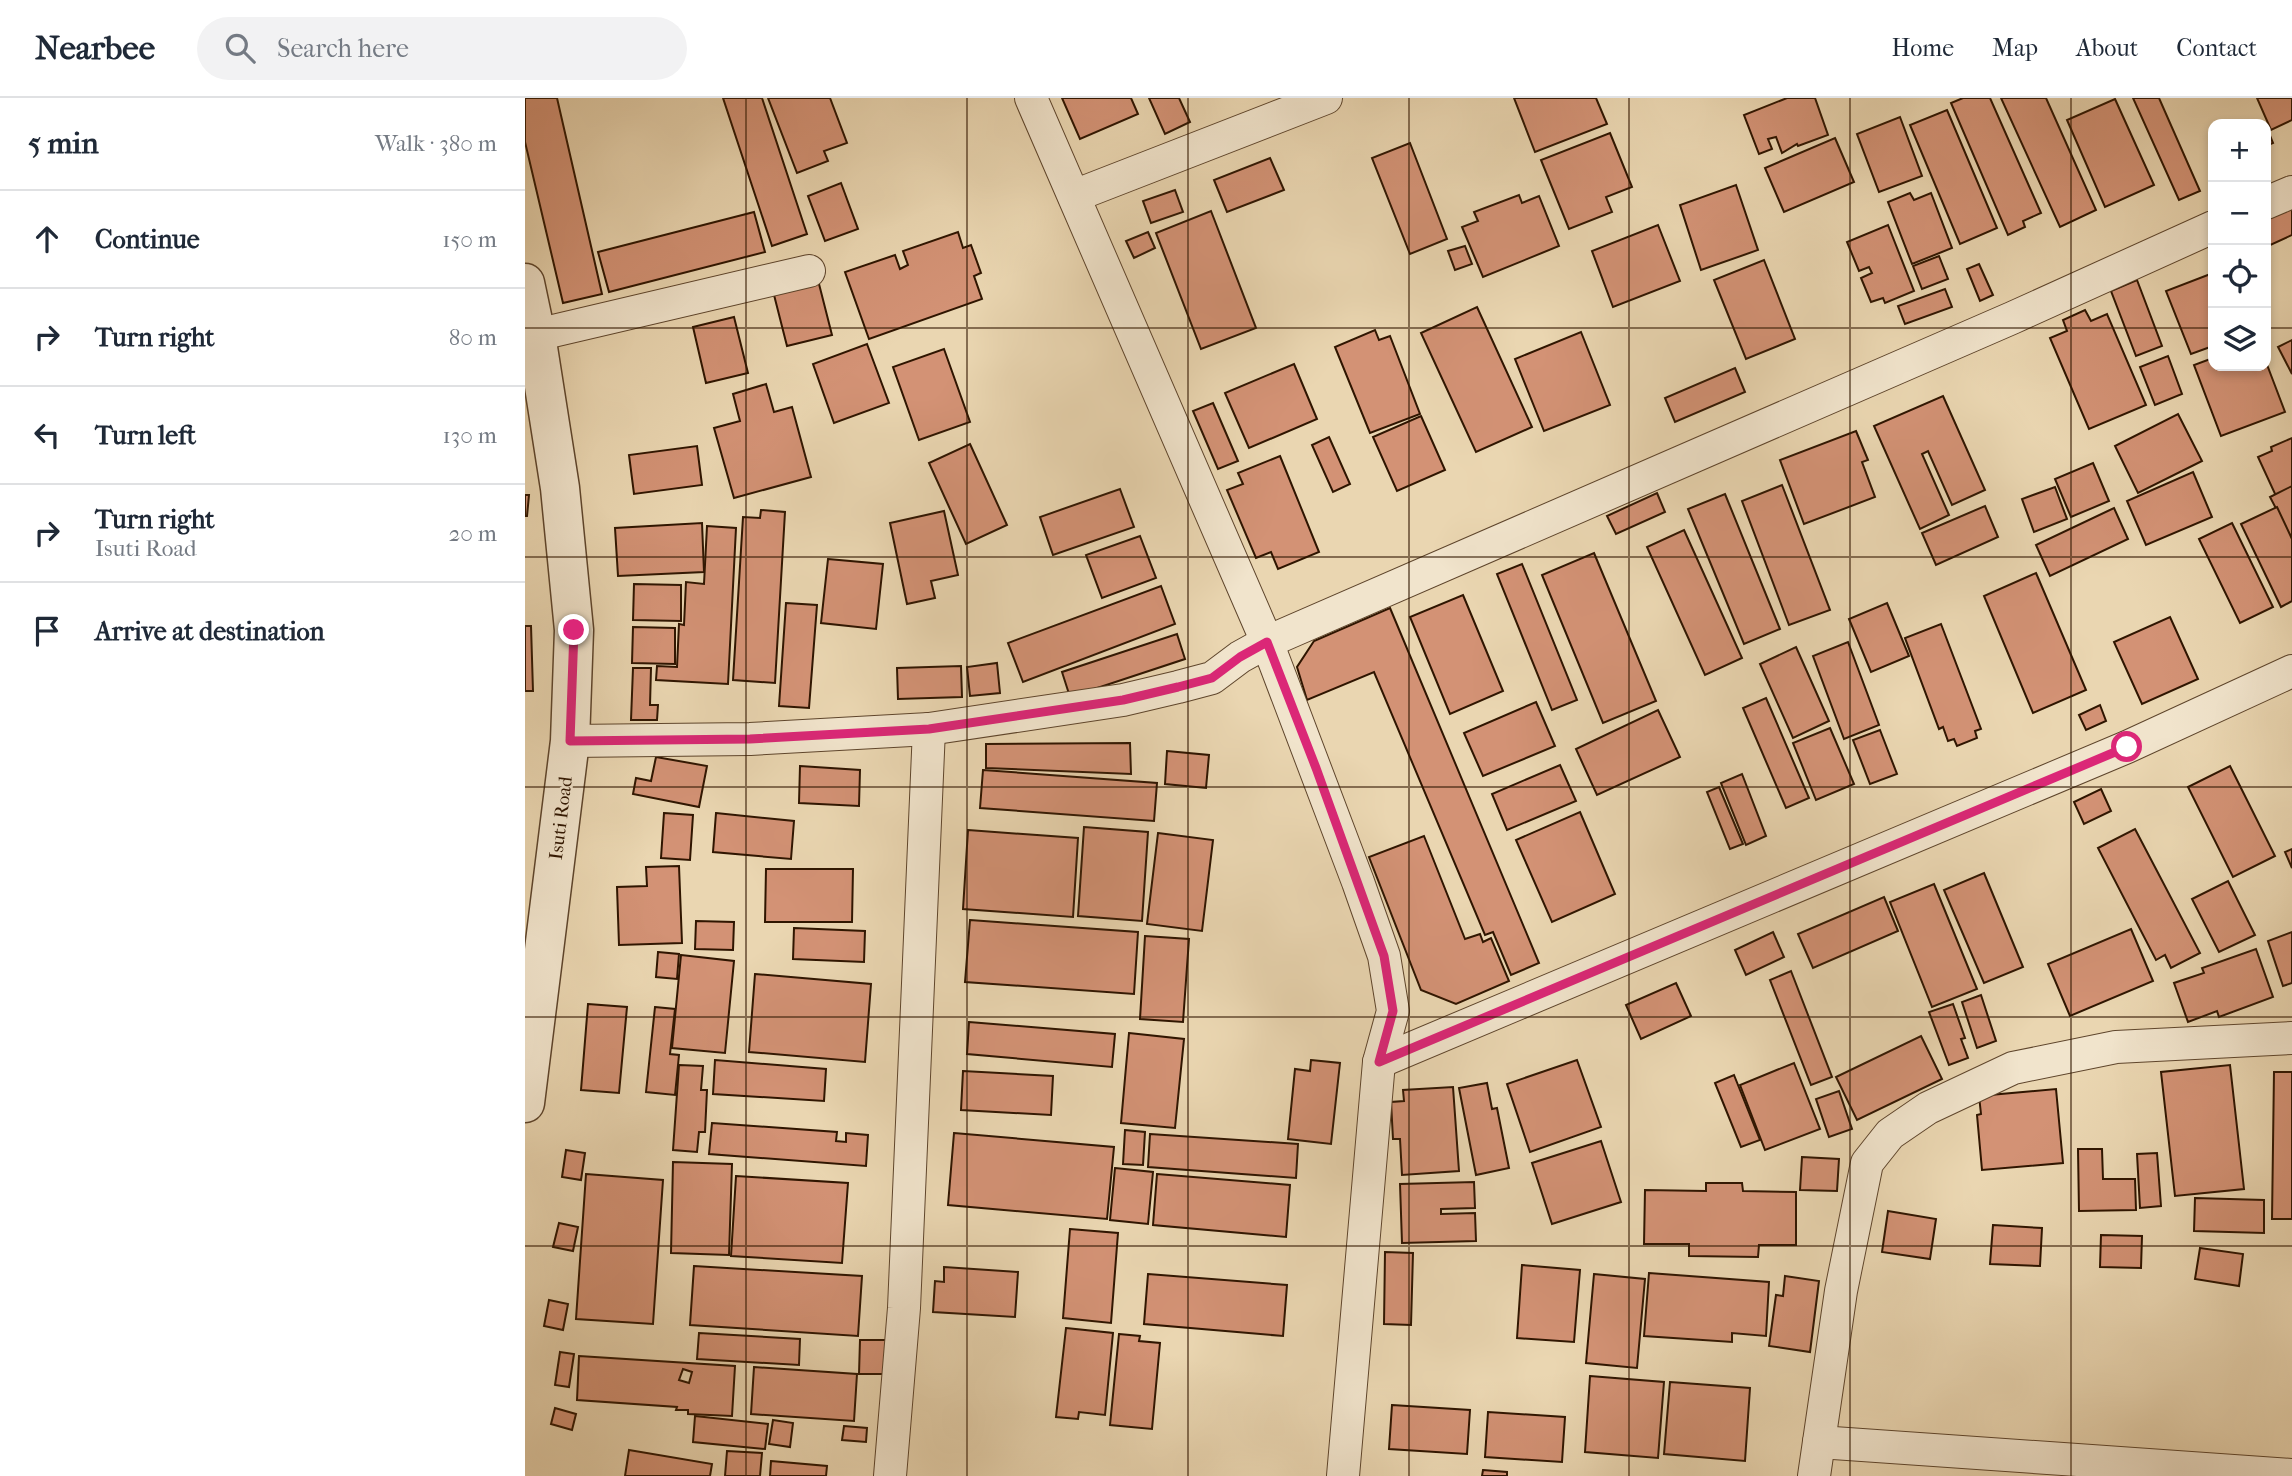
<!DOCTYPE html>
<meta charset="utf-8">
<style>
:root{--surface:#fff;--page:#f2f2f3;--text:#1f2937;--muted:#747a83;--line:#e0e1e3}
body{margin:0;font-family:"IM FELL French Canon",serif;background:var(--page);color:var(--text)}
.controls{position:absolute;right:21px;top:21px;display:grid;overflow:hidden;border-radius:14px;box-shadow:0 4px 10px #0003}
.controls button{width:63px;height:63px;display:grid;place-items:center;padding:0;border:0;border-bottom:2px solid var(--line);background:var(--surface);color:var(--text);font:35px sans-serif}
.stop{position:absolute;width:21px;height:21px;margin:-16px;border:5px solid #db2777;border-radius:50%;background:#fff}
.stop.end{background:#db2777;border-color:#fff;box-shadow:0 2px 7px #0008}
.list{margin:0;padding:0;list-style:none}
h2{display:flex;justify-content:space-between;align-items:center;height:91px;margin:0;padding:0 28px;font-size:30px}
h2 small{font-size:23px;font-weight:400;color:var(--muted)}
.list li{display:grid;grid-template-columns:46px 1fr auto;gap:21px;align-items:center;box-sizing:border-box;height:98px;padding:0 28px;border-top:2px solid var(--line)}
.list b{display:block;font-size:26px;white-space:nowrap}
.list p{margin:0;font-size:23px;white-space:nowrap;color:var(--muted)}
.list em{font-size:23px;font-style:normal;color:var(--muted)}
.icon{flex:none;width:38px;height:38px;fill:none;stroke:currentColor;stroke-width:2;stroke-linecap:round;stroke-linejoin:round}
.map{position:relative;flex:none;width:1767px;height:1378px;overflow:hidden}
header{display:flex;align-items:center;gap:42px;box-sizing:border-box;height:98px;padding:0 35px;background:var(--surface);border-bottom:2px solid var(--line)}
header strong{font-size:33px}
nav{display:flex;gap:38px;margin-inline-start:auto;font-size:24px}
.search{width:490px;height:63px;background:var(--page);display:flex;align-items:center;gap:18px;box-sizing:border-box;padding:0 24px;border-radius:38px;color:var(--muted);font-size:26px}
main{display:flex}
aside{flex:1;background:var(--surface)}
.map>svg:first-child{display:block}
</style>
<header>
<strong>Nearbee</strong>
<div class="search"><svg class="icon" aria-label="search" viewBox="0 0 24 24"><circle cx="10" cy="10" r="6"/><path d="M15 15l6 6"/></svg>Search here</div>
<nav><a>Home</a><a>Map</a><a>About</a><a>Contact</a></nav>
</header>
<main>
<aside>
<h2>5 min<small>Walk · 380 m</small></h2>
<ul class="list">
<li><svg class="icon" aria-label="ahead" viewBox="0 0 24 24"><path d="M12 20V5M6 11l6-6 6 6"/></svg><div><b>Continue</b></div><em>150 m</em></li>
<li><svg class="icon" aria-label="right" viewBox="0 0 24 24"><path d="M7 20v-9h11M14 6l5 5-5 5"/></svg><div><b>Turn right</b></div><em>80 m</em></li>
<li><svg class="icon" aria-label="left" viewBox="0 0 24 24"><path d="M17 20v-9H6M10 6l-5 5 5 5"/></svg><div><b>Turn left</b></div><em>130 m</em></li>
<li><svg class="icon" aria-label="right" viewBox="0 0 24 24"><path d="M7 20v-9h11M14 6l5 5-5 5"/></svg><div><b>Turn right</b><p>Isuti Road</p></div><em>20 m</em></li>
<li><svg class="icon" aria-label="arrive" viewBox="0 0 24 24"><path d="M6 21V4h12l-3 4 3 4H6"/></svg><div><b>Arrive at destination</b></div></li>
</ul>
</aside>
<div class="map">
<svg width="1767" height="1378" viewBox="0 0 1767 1378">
<rect width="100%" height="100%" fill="#ead6b1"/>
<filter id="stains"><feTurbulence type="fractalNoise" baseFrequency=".00286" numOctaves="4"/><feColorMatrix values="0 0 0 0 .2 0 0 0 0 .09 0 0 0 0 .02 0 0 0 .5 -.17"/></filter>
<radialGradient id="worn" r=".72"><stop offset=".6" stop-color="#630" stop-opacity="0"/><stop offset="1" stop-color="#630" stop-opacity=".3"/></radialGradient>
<g fill="#d39275" stroke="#2f1500" stroke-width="2" fill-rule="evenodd">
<polygon points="0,0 32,0 77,196 38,205 0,44"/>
<polygon points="198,0 237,0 282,136 247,148"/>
<polygon points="243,0 305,0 322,45 299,53 303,63 272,75"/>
<polygon points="537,0 606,0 613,16 555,41"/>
<polygon points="624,0 654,0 665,24 640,36"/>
<polygon points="989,0 1071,0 1082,26 1010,54"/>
<polygon points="1262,0 1290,0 1303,37 1273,48 1272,46 1257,55 1251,39 1243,41 1247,51 1234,56 1219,17"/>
<polygon points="1438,0 1465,0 1516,115 1498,123 1500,129 1483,137 1426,5"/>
<polygon points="1476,0 1521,0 1571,112 1535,129"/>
<polygon points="1608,0 1634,0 1675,93 1654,102"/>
<polygon points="1732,0 1767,0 1767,22 1746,32"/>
<polygon points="1590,1 1629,87 1580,109 1542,22"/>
<polygon points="1422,12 1472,130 1435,146 1385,27"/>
<polygon points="1375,19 1397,78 1354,94 1332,36"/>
<polygon points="1741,28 1748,45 1741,48"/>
<polygon points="1085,35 1107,89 1081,99 1087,114 1044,131 1016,62"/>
<polygon points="1310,40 1329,84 1259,114 1240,70"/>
<polygon points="885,45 922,141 885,156 847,60"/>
<polygon points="745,60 759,92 702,114 689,82"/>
<polygon points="316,85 333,131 300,143 283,98"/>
<polygon points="1211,87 1233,152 1176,172 1155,107"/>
<polygon points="650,92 658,114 626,125 618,103"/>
<polygon points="1385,95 1389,102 1406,95 1427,150 1387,166 1363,104"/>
<polygon points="994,97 997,105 1014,98 1034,148 958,179 937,129 953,123 949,114"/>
<polygon points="1767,107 1767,137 1741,149 1741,119"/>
<polygon points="686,113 731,230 676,251 631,135"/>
<polygon points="229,114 240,154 84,194 73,154"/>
<polygon points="1133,127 1155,183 1088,209 1067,153"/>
<polygon points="1363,127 1389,193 1360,205 1358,200 1346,204 1336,180 1347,175 1344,169 1334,173 1322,144"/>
<polygon points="433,134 438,150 446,147 456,175 449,178 457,201 344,241 320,174 370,157 375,171 383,167 378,153"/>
<polygon points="623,134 630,150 609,160 601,143"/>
<polygon points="940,148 947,166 930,172 923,153"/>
<polygon points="1414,158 1423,181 1397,191 1388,168"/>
<polygon points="1239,162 1270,241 1221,261 1189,182"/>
<polygon points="1454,166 1468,197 1455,203 1442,171"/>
<polygon points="1688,175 1688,248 1666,256 1641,193"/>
<polygon points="293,182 307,237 262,248 248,193"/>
<polygon points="1612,182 1637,248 1611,258 1586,193"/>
<polygon points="1420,191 1427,209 1380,226 1373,208"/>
<polygon points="952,209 1007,329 951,354 896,235"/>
<polygon points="1560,212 1566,223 1582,216 1621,307 1564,331 1525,240 1542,233 1538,222"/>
<polygon points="209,219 223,275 181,285 168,229"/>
<polygon points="850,232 854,242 865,238 895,316 845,335 810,249"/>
<polygon points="1056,234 1085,307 1019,333 990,261"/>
<polygon points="1767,242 1767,276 1753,249"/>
<polygon points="342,246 364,305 309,325 288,266"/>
<polygon points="419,251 445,324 394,342 368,269"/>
<polygon points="1643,258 1657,296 1630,307 1615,269"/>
<polygon points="1688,260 1688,268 1741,268 1741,264 1760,314 1696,338 1669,267"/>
<polygon points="769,266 792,321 724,350 700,295"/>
<polygon points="1210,270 1220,294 1150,324 1140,300"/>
<polygon points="241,286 249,314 267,309 286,379 209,400 189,330 215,323 208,296"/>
<polygon points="1418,298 1460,392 1427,407 1403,353 1397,356 1424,417 1395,431 1349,328"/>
<polygon points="688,305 713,363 693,371 668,313"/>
<polygon points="1653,316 1677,363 1613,395 1590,348"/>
<polygon points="896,318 920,372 872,393 848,339"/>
<polygon points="1331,333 1343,362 1337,364 1350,399 1279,426 1255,362"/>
<polygon points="804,339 825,386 808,394 787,347"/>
<polygon points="1767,340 1767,391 1751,398 1733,359 1747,353 1746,349"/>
<polygon points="445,346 482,427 441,446 404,365"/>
<polygon points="172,348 177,387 109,396 104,357"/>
<polygon points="755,358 794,454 753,471 746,454 731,460 702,392 718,386 713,375"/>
<polygon points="1568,365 1584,403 1546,419 1530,381"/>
<polygon points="1668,374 1687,419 1621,447 1602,403"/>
<polygon points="1257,387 1305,512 1264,527 1217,403"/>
<polygon points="1767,388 1767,441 1745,399"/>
<polygon points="1530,389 1542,421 1509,434 1497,401"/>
<polygon points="595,391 609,429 528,457 515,419"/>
<polygon points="1132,395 1140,414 1091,436 1082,418"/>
<polygon points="1200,396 1255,531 1219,546 1163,411"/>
<polygon points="0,397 4,397 2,418 0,418"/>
<polygon points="1460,408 1473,439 1411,467 1397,435"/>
<polygon points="1752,409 1767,441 1767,503 1756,509 1716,426"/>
<polygon points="1589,410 1603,441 1525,478 1511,447"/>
<polygon points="236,412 260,414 250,585 208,582 218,419 235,420"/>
<polygon points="419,413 433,477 406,483 410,500 382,506 365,425"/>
<polygon points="177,425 179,474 93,478 90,430"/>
<polygon points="1707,425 1748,509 1715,525 1674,441"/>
<polygon points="182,428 211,430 203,586 131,582 132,568 152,569 154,526 159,527 161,484 179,486"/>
<polygon points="1159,432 1217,560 1180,577 1122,449"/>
<polygon points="615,438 631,480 577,500 561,457"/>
<polygon points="1069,455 1131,603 1078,625 1017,477"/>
<polygon points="303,461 358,466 351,531 296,525"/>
<polygon points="997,466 1052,602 1027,612 972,476"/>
<polygon points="1511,475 1561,592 1508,615 1459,498"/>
<polygon points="109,486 156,487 156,523 108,522"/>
<polygon points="636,488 650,526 498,584 483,545"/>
<polygon points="938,497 978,593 925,616 885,519"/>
<polygon points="261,505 292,507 284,610 254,608"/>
<polygon points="1362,505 1384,558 1346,574 1324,521"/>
<polygon points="865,510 1014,865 986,877 968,834 960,837 849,574 782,602 772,569 789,543"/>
<polygon points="1645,519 1673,581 1617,606 1589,544"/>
<polygon points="1416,526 1456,631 1450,633 1452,640 1432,648 1429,641 1423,643 1418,629 1414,631 1380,540"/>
<polygon points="0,528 6,528 8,593 0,593"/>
<polygon points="108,529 150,530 150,566 107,565"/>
<polygon points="652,536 660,561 545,599 537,574"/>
<polygon points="1323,544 1354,627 1319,641 1288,558"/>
<polygon points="1271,549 1304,623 1268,640 1235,566"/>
<polygon points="472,565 475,595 445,598 442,569"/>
<polygon points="436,568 437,599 373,601 372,570"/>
<polygon points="108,570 126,570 125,607 133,607 132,622 106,622"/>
<polygon points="1241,600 1284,700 1261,710 1218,610"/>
<polygon points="1011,604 1030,648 958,678 939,635"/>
<polygon points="1575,607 1581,623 1561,632 1554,617"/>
<polygon points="1133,612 1155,659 1072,697 1051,651"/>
<polygon points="1305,630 1329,686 1291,702 1268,645"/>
<polygon points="1355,632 1372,676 1345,686 1328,642"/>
<polygon points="605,645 606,676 461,670 461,646"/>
<polygon points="642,653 684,657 681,690 640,686"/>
<polygon points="131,659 182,668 174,709 108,696 111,680 126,683"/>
<polygon points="1035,667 1051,703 982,732 967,696"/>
<polygon points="275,668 335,672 334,708 274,705"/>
<polygon points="1705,668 1750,758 1708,779 1663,689"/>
<polygon points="458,672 632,685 629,723 455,710"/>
<polygon points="1217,676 1241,738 1221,747 1196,685"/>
<polygon points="1194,689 1218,746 1205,751 1182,694"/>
<polygon points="1576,691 1586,713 1559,726 1549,704"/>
<polygon points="1055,714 1090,796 1027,824 991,742"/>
<polygon points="139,715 168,717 165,762 136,760"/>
<polygon points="191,715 269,723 266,761 188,754"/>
<polygon points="559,729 623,734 617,823 553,818"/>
<polygon points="1610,731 1675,855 1646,870 1640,857 1631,862 1573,750"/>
<polygon points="443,732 553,740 548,819 438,811"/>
<polygon points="633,735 688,742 677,833 622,826"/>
<polygon points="899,738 940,841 955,836 958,844 966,840 984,883 931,906 896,892 844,759"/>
<polygon points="1767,751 1767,770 1760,754"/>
<polygon points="154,768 157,845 94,847 92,789 122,788 121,769"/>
<polygon points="241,771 328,771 327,824 240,824"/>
<polygon points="1459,775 1498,869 1459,885 1419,792"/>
<polygon points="1703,783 1730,837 1694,854 1667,801"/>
<polygon points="1409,786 1452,891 1407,909 1365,804"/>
<polygon points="1359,799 1373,833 1288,870 1273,836"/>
<polygon points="445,822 613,834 609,896 440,884"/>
<polygon points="171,823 209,824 208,852 170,851"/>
<polygon points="269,830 340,833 339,864 268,861"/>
<polygon points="1606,831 1628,883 1545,918 1523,866"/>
<polygon points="1248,834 1259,859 1221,877 1210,852"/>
<polygon points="1767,834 1767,885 1758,888 1743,843"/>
<polygon points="620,838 664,841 658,924 615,921"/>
<polygon points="1731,851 1748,899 1694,919 1692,913 1663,924 1649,885 1679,875 1677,870"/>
<polygon points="133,854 154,856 152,881 131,879"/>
<polygon points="156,857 209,863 200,955 147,950"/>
<polygon points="1266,873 1307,979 1286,987 1245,882"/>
<polygon points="230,876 346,886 340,964 224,954"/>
<polygon points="1151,885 1166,918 1116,941 1101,907"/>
<polygon points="1456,897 1471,943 1452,950 1437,904"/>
<polygon points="63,906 102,909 94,995 56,992"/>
<polygon points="1428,906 1440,940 1436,941 1443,960 1424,967 1404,914"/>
<polygon points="130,909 150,911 145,956 154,957 150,997 121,994"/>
<polygon points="444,924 590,936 587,969 442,956"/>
<polygon points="604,935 659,941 650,1030 596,1025"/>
<polygon points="1396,938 1417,981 1332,1022 1311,979"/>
<polygon points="190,962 301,971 299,1003 188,996"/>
<polygon points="786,962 815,965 806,1046 763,1041 770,971 785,973"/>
<polygon points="1052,962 1076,1029 1005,1054 982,986"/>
<polygon points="1269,965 1295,1031 1240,1052 1215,987"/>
<polygon points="154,967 178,968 176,992 182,992 180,1034 174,1034 172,1054 148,1052"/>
<polygon points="1705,967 1719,1091 1650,1098 1636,974"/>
<polygon points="438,973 528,978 526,1017 436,1012"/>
<polygon points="1749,974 1767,974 1767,1121 1747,1121"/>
<polygon points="1209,977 1235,1042 1216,1049 1190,985"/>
<polygon points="962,985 967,1011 972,1010 984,1070 951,1077 934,990"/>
<polygon points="928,989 934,1073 877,1077 875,1041 868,1041 866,1004 879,1003 878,992"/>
<polygon points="1531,991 1538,1065 1457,1072 1452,1017 1456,1016 1454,998"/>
<polygon points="1314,993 1327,1031 1304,1039 1291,1001"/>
<polygon points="187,1025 312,1034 311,1043 321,1044 321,1035 343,1037 341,1068 184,1056"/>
<polygon points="600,1032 620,1034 618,1067 598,1066"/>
<polygon points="429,1035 589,1049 582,1121 423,1107"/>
<polygon points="625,1036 773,1046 771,1080 623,1069"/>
<polygon points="1076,1043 1096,1104 1027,1126 1007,1065"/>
<polygon points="1553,1051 1577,1051 1578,1081 1610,1081 1611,1112 1554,1113"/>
<polygon points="41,1052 60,1055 56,1082 37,1079"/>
<polygon points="1632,1055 1636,1108 1615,1110 1612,1056"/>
<polygon points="1277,1059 1314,1061 1312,1093 1275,1092"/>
<polygon points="148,1064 207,1066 204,1157 146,1155"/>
<polygon points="590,1070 628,1074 623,1126 585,1122"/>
<polygon points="61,1076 138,1082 128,1226 51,1221"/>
<polygon points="632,1076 765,1087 761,1139 628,1127"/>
<polygon points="211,1078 323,1085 317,1165 206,1158"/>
<polygon points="949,1084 950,1110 916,1111 916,1116 950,1115 951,1143 877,1145 875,1086"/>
<polygon points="1181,1085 1217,1085 1218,1093 1271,1094 1271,1147 1234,1147 1233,1159 1164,1158 1164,1146 1119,1146 1120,1092 1181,1093"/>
<polygon points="1670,1100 1739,1102 1739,1135 1669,1133"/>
<polygon points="1363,1113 1411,1121 1405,1161 1357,1154"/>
<polygon points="34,1125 53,1129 48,1153 28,1149"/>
<polygon points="1468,1127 1517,1130 1515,1168 1465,1166"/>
<polygon points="545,1131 593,1135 586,1225 538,1220"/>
<polygon points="1576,1137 1617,1138 1616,1170 1575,1169"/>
<polygon points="1675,1150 1718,1156 1714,1188 1670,1181"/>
<polygon points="860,1154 888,1155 886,1227 859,1226"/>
<polygon points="997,1167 1055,1172 1049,1244 992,1240"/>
<polygon points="169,1168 337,1178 333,1238 165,1227"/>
<polygon points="419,1169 493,1174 490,1219 408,1214 410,1183 419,1184"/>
<polygon points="1124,1175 1244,1184 1241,1238 1207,1235 1207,1244 1119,1238"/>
<polygon points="623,1176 762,1187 758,1238 619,1226"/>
<polygon points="1069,1176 1120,1181 1112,1270 1061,1265"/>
<polygon points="1260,1178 1294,1183 1285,1254 1244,1248 1251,1197 1258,1198"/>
<polygon points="24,1202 43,1206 38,1232 19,1228"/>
<polygon points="541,1230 588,1235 580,1317 554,1314 553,1321 531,1319"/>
<polygon points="174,1235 275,1241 274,1267 172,1261"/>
<polygon points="594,1236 615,1238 614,1243 635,1245 627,1331 585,1327"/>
<polygon points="335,1242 365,1242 364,1276 334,1276"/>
<polygon points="35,1254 49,1256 44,1289 30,1287"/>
<path d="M54,1258L210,1268L207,1318L163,1316V1312H151L152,1309L52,1302ZM158,1271L167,1274L164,1285L154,1282Z"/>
<polygon points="229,1269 332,1276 329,1323 226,1316"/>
<polygon points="1065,1278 1139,1284 1133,1360 1060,1354"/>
<polygon points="1145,1284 1225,1290 1220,1363 1139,1356"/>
<polygon points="867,1307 945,1312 942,1356 864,1351"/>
<polygon points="30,1310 51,1316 47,1332 26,1326"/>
<polygon points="963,1314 1040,1319 1037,1364 960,1359"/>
<polygon points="170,1318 243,1326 240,1351 168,1344"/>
<polygon points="248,1322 268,1325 265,1349 244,1346"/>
<polygon points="319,1328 342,1330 341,1344 317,1342"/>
<polygon points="104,1352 187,1366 185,1378 100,1378"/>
<polygon points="202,1353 237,1355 235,1378 200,1378"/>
<polygon points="246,1363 302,1368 301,1378 245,1378"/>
<polygon points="958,1372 982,1374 982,1378 957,1378"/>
</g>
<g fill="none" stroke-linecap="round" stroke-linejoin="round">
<defs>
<g id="minor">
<polyline points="506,0 742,544 833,784 859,858 868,913 854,964 818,1378"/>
<polyline points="549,98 801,0"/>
<polyline points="1741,105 1767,94"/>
<polyline points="11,237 284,173"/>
<polyline points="45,643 225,641 404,631 598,602 653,589 687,580 715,559 742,544 1487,220 1688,129"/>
<polyline points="854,964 1602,649 1767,573"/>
<polyline points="1294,1344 1767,1377"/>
<polyline points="365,1378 379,1210 404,631"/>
<polyline points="1289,1378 1316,1193 1342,1065 1365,1036 1403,1010 1488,970 1591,949 1767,940"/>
</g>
<polyline id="tertiary" points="0,185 11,237 35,390 49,532 45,643 0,1005"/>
</defs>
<use href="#minor" stroke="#5e452c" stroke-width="34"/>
<use href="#tertiary" stroke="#5e452c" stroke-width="41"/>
<use href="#minor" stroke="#f1e4cc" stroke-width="32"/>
<use href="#tertiary" stroke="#f1e4cc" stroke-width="38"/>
</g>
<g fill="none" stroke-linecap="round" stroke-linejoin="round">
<polyline stroke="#db2777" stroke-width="9" points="49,532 45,643 225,641 404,631 598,602 653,589 687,580 715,559 742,544 791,670 859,858 868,913 854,964 1602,649"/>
</g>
<path fill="none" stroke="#2f1500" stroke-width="2" stroke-opacity="0.55" d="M221,0V1378M442,0V1378M663,0V1378M884,0V1378M1104,0V1378M1325,0V1378M1546,0V1378M0,230H1688M1741,230H1767M0,459H1767M0,689H1767M0,919H1767M0,1148H1767"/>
<g text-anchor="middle" stroke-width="5" stroke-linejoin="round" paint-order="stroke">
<g font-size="19" fill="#2f1500" stroke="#f1e4cc">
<text transform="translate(35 720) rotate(-83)" y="7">Isuti Road</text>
</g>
</g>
<rect width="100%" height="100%" filter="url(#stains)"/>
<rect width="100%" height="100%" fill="url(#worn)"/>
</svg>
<div class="controls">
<button>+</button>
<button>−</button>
<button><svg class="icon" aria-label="locate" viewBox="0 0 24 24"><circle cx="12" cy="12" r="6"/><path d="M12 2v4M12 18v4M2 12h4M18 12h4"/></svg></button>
<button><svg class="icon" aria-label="layers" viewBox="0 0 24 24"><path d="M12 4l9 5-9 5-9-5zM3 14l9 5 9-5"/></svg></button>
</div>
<div class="stop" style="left:1602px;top:649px"></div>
<div class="stop end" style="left:49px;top:532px"></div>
</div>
</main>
